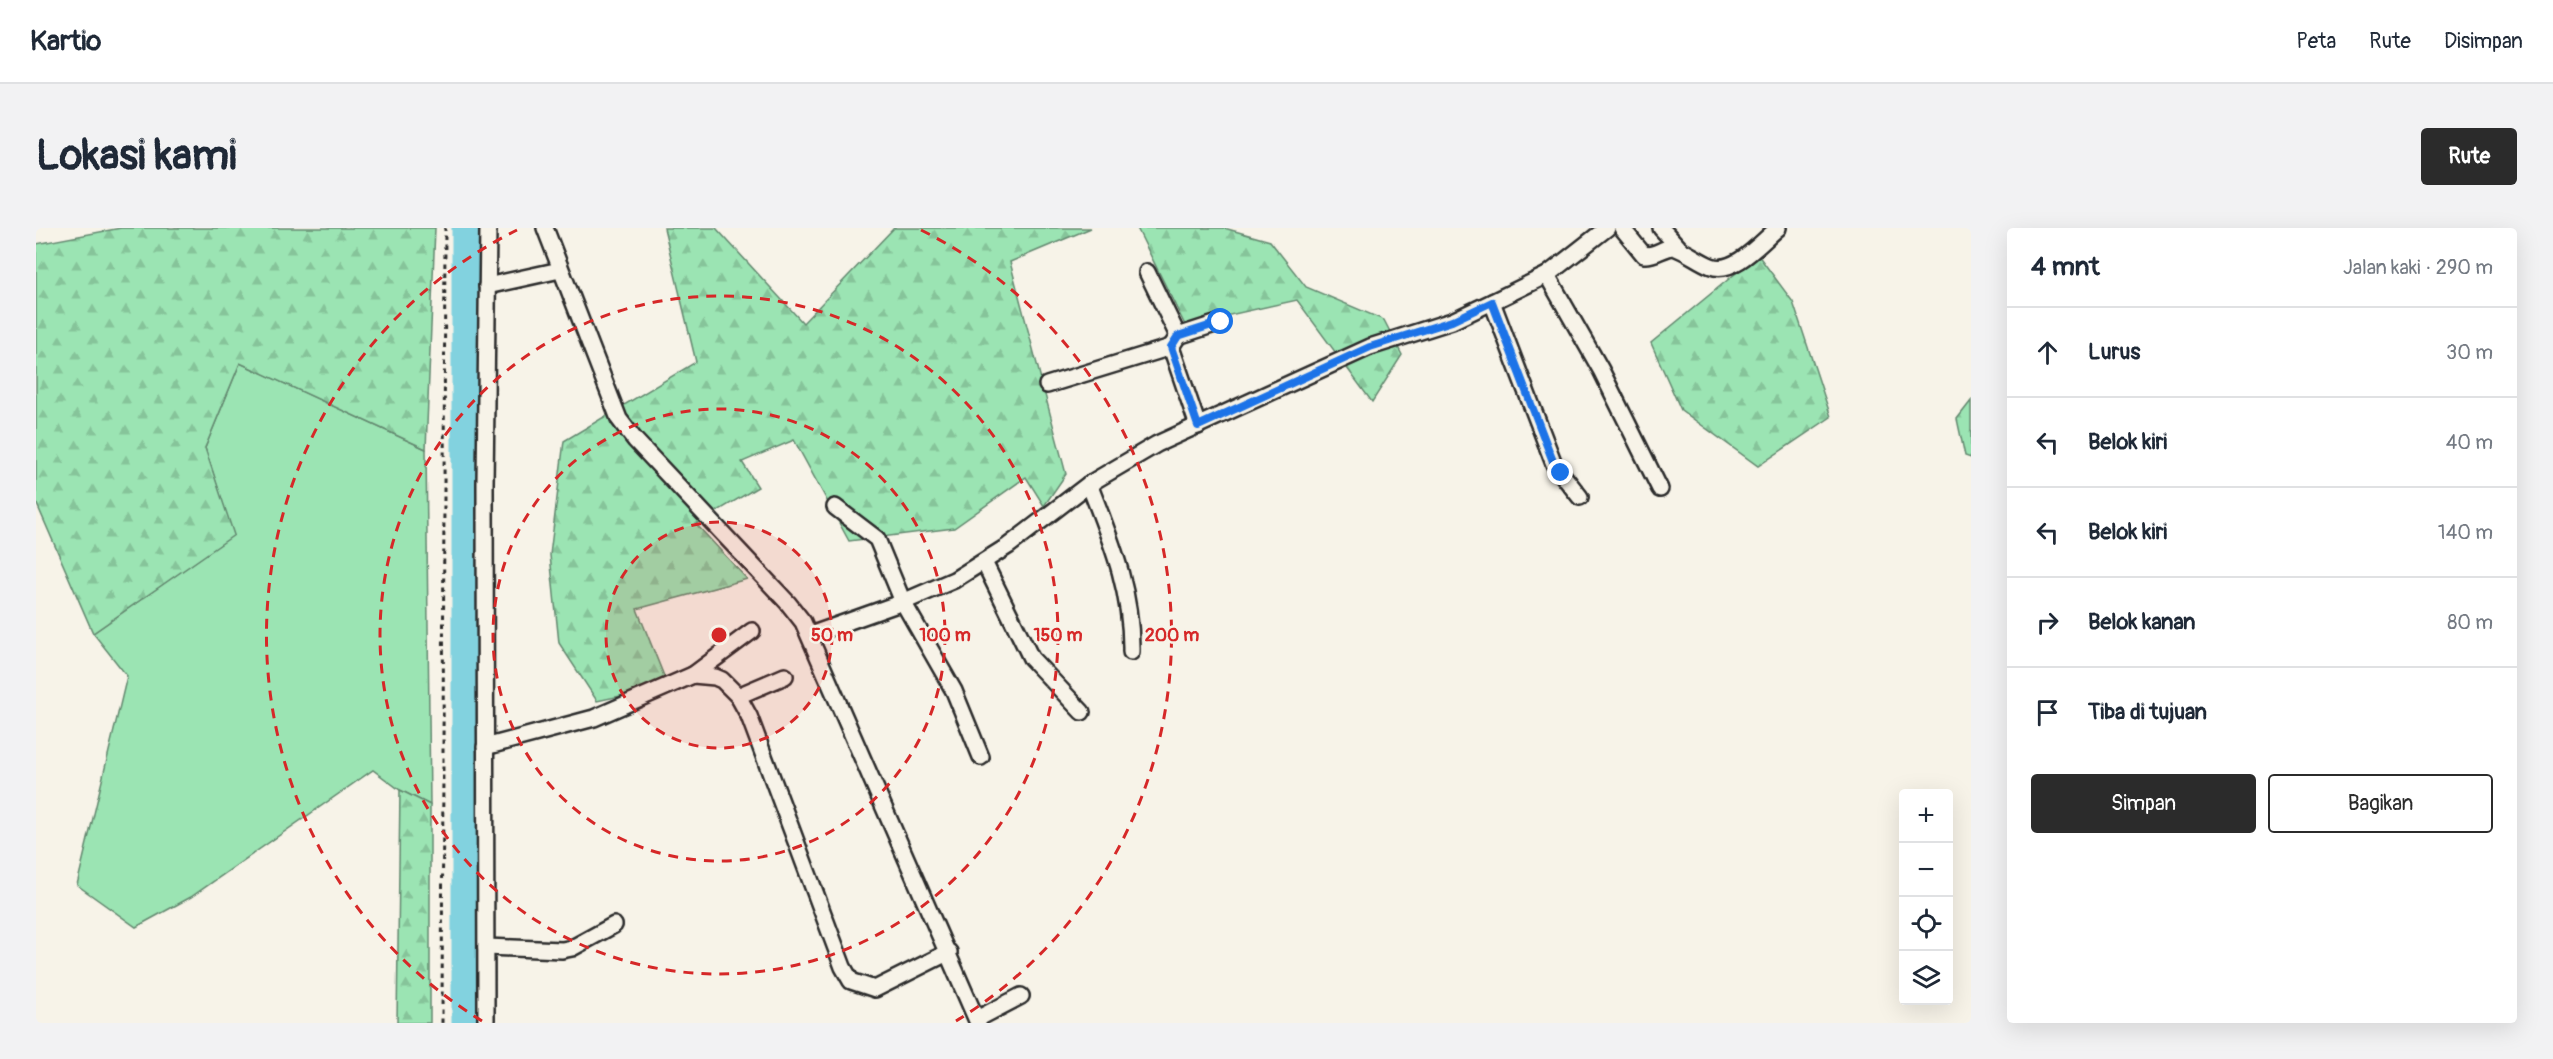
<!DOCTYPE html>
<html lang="id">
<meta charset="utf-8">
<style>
:root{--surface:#fff;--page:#f2f2f3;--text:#1f2937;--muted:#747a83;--line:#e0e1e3;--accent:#2b2b2b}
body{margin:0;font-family:Pangolin,sans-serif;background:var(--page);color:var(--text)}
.controls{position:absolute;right:18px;bottom:18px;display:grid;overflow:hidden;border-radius:6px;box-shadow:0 6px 24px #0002}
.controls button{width:54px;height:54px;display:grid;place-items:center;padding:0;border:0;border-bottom:2px solid var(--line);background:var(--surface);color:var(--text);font:30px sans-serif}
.stop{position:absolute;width:18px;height:18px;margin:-14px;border:4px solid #1a73e8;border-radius:50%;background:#fff}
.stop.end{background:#1a73e8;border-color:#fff;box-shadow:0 2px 6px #0008}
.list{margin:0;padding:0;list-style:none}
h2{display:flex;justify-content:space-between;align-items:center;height:78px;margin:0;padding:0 24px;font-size:26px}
h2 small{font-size:20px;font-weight:400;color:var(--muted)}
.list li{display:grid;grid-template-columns:39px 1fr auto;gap:18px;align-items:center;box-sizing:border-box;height:90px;padding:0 24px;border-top:2px solid var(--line)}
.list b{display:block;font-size:22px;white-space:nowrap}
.list em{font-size:20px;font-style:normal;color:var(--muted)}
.actions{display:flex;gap:12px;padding:18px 24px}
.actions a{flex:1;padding:14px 0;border:2px solid var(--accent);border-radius:6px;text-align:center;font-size:21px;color:var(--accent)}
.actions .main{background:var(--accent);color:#fff}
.icon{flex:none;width:33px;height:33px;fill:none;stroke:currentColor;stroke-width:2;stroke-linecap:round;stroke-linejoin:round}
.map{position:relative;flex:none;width:1935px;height:795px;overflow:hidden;border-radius:6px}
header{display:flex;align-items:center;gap:36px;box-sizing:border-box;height:84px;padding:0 30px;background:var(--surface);border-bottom:2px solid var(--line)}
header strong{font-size:28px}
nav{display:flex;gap:33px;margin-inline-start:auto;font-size:21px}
.intro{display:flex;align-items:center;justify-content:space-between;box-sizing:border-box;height:144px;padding:0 36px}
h1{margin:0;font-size:42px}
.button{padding:15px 27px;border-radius:6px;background:var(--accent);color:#fff;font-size:21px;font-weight:700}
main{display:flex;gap:36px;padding:0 36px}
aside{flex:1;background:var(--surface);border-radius:6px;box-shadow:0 6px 24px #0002}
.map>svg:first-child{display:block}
</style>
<header>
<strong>Kartio</strong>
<nav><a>Peta</a><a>Rute</a><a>Disimpan</a></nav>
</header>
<div class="intro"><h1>Lokasi kami</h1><a class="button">Rute</a></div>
<main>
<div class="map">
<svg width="1935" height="795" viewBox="0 0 1935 795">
<defs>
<pattern id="forest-firs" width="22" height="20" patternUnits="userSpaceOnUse" patternTransform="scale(1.5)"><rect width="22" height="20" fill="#9be4b3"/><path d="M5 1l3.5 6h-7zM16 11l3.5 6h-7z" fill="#86c49a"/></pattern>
</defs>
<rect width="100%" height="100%" fill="#f7f3e8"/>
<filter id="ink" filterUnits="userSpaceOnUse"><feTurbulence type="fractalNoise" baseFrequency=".0167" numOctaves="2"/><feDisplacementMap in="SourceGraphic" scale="12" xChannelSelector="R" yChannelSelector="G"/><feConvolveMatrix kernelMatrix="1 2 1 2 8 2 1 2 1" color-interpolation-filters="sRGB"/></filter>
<g filter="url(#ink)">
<polygon fill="#9be4b3" stroke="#63886f" stroke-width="1.5" points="204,135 390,221 394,577 364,562 337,542 155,669 100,699 41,657 91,448 57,405 197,307 169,220"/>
<g fill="url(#forest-firs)" stroke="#63886f" stroke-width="1.5">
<polygon points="85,0 399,0 390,221 204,135 169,220 198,307 57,405 0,274 0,16"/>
<polygon points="628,0 680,0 767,95 858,0 1055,0 974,34 1030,246 1008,278 990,249 918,300 813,313 758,212 706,234 722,259 660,296 711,351 601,381 632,458 561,473 523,415 514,327 528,213 660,134"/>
<polygon points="1101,0 1188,0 1234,13 1270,59 1348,92 1366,127 1336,174 1261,72 1149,97"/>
<polygon points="1722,27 1757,74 1795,189 1722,238 1645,182 1615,115"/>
<polygon points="1935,173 1935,230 1929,228 1921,191"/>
<polygon points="364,562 394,577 394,795 361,795"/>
</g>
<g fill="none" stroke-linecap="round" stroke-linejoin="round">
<polyline stroke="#82d2df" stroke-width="27" points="429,795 429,0"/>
<defs>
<g id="minor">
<polyline points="509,0 583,191 599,212 752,375 767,394 942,795"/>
<path d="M1586,0L1608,27C1620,28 1626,20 1637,19C1651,23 1662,33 1675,38C1698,47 1726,13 1742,0"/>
<polyline points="1625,0 1644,21"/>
<polyline points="1111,44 1142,108"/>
<polyline points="1511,47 1565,142 1624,261"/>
<polyline points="451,58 524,42"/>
<polyline points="1456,74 1518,236 1544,269"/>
<polyline points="1011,157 1135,119"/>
<polyline points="1162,198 1135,119 1142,108 1185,94"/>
<path d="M1053,256C1075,313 1096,362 1095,424"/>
<polyline points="799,279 841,311 867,374 918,463 945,529"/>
<polyline points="948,334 995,430 1046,484"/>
<polyline points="774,407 867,374 918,352 972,318 1053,256 1121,216 1334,119 1416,93 1456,74 1511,47 1571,0"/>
<polyline points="657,447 716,403"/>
<polyline points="702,468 749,448"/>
<polyline points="449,519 558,490 657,447 679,449 686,452 702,468 713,488 807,739 815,753 839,761 913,724"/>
<polyline points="450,719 526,722 536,720 578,697"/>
<polyline points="941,791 985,768"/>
<polyline points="450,795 449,256 452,0"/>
</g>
</defs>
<use href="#minor" stroke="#2b2b2b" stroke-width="20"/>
<polyline stroke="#2b2b2b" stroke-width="3" stroke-dasharray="4.5 4.5" stroke-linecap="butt" points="406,795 409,0"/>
<use href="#minor" stroke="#f7f3e8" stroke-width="15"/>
</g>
</g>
<g fill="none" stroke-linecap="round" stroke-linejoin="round" filter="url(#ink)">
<polyline stroke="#1a73e8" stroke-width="8" points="1185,94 1142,108 1135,119 1162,198 1334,119 1416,93 1456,74 1518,236 1525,245"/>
</g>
<circle cx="683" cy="407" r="113" fill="#d62828" fill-opacity=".12"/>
<g fill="none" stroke="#d62828" stroke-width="3" stroke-dasharray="10 8">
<circle cx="683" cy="407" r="113"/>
<circle cx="683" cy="407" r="226"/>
<circle cx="683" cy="407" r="339"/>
<path d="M446 793A453 453 0 0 1 481 2M885 2A453 453 0 0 1 920 793"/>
</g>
<circle cx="683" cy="407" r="9" fill="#d62828" stroke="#f7f3e8" stroke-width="3"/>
<g font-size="18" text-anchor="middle" font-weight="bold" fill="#d62828" stroke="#f7f3e8" stroke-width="5" stroke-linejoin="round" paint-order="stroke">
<text x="796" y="413">50 m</text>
<text x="909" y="413">100 m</text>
<text x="1022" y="413">150 m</text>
<text x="1136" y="413">200 m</text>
</g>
</svg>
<div class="controls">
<button>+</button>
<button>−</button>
<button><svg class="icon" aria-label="locate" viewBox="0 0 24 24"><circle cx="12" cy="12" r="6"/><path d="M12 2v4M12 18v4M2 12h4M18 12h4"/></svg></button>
<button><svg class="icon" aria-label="layers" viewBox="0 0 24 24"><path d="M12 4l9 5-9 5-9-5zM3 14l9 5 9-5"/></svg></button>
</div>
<div class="stop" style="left:1185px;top:94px"></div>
<div class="stop end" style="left:1525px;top:245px"></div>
</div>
<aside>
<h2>4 mnt<small>Jalan kaki · 290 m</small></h2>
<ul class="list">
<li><svg class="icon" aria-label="ahead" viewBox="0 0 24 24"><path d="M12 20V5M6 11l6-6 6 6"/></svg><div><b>Lurus</b></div><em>30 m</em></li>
<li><svg class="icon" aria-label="left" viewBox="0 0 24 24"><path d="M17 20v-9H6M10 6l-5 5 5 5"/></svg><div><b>Belok kiri</b></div><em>40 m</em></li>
<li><svg class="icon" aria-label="left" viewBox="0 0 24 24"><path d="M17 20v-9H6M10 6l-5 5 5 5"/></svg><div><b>Belok kiri</b></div><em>140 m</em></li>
<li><svg class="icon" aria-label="right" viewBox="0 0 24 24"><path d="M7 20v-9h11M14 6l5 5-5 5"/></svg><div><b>Belok kanan</b></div><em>80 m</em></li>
<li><svg class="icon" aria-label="arrive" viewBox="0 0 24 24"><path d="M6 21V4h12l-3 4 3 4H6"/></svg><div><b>Tiba di tujuan</b></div></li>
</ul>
<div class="actions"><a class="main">Simpan</a><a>Bagikan</a></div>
</aside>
</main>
